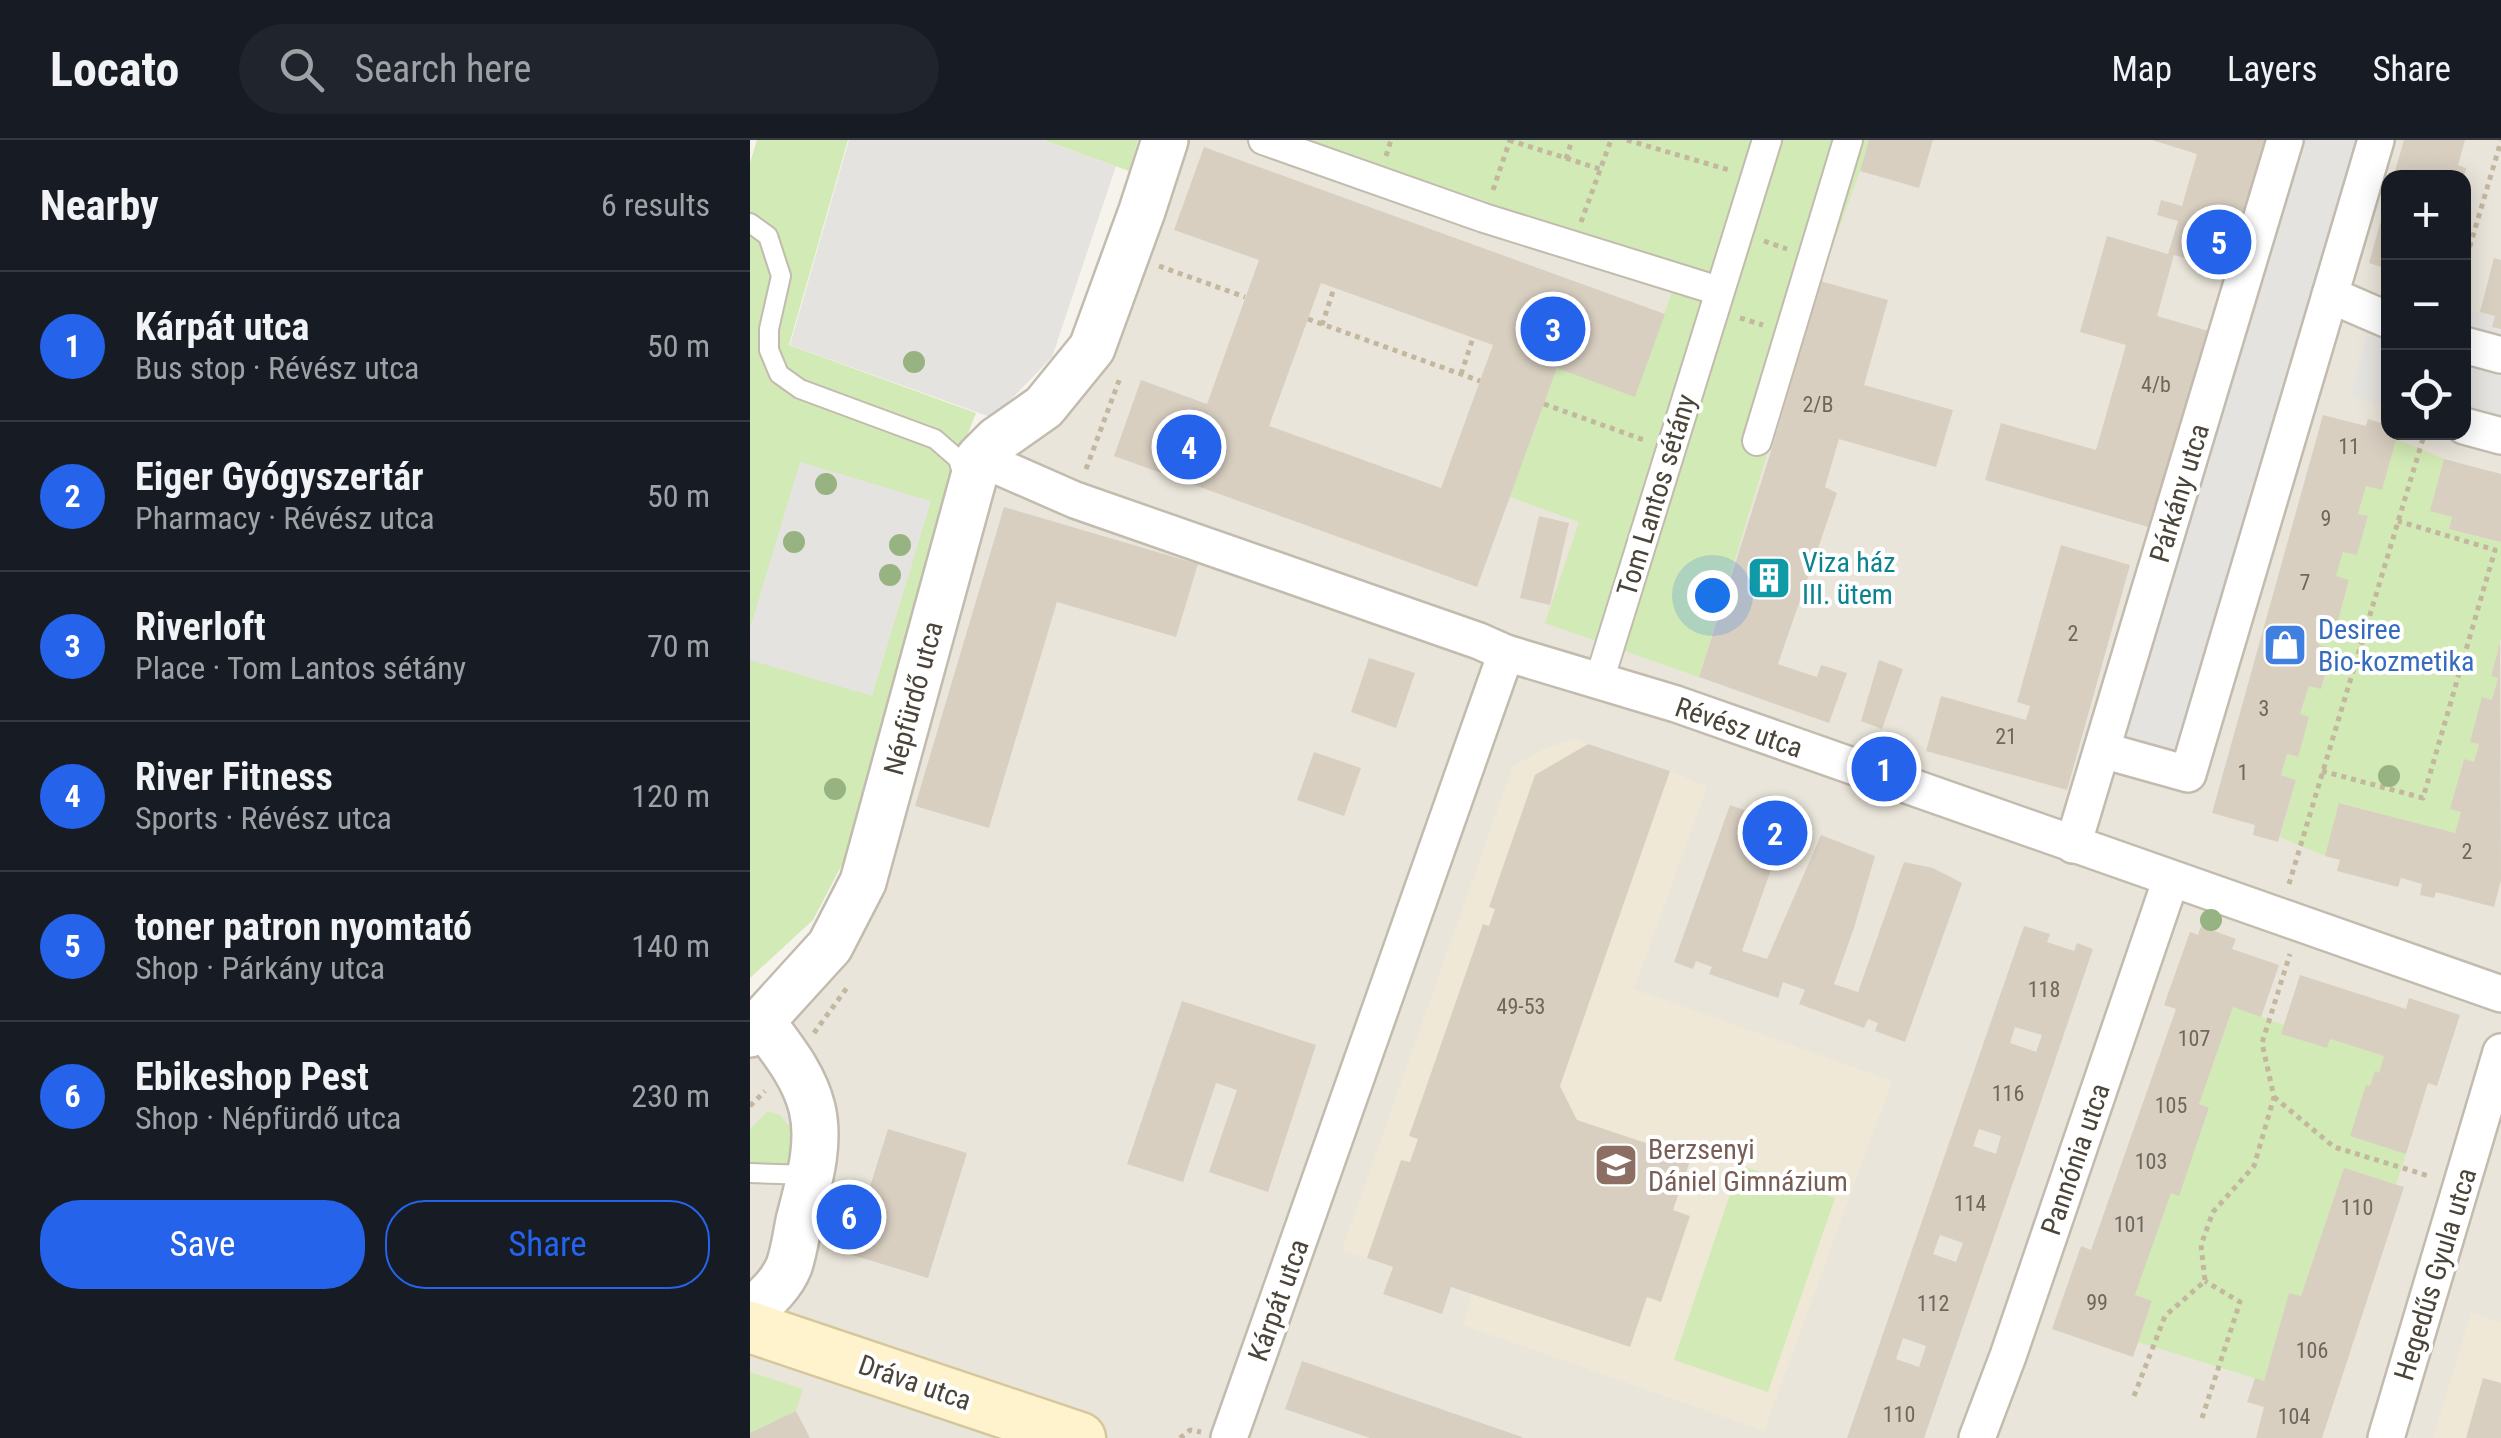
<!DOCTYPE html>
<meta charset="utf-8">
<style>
:root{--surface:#171b24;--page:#20242c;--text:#f1f3f6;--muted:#9ea1a6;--line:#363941;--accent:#2563eb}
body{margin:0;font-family:"Roboto Condensed",sans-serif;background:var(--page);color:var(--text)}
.controls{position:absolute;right:30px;top:30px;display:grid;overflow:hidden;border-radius:20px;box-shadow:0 5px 25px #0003}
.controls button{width:90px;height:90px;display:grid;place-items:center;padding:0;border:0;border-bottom:2px solid var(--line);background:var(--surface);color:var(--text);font:50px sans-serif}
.you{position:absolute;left:962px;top:455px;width:35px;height:35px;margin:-25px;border:8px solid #fff;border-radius:50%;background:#1a73e8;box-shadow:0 0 0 15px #1a73e833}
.badge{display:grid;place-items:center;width:65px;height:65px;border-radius:50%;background:var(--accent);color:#fff;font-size:32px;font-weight:700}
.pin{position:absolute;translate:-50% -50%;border:5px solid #fff;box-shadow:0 2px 10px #0006}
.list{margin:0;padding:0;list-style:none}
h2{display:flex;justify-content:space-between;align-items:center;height:130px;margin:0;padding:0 40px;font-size:42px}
h2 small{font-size:32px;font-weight:400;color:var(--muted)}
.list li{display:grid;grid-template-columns:65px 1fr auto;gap:30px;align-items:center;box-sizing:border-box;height:150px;padding:0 40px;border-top:2px solid var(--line)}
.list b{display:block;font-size:38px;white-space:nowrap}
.list p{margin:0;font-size:32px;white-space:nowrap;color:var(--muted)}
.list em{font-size:32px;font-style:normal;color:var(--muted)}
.actions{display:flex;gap:20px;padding:30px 40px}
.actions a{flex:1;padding:22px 0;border:2px solid var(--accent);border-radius:40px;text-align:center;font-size:35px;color:var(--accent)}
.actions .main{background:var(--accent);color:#fff}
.icon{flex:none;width:55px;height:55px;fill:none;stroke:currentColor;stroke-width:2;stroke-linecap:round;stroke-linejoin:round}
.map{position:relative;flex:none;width:1751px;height:1298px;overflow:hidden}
header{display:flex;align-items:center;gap:60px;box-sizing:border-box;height:140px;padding:0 50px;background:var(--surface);border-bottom:2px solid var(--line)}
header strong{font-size:48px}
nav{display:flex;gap:55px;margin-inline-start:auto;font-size:35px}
.search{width:700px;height:90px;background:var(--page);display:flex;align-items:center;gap:25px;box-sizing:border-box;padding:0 35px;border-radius:55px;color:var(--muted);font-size:38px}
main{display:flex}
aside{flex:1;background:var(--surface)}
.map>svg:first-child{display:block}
</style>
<header>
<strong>Locato</strong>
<div class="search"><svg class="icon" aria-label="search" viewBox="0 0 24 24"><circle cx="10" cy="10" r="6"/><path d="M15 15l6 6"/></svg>Search here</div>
<nav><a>Map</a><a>Layers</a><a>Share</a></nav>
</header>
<main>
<aside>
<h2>Nearby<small>6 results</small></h2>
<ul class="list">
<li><span class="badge">1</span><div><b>Kárpát utca</b><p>Bus stop · Révész utca</p></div><em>50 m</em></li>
<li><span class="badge">2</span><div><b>Eiger Gyógyszertár</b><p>Pharmacy · Révész utca</p></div><em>50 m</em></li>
<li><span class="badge">3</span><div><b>Riverloft</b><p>Place · Tom Lantos sétány</p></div><em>70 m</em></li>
<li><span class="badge">4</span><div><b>River Fitness</b><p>Sports · Révész utca</p></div><em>120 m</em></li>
<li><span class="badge">5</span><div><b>toner patron nyomtató</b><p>Shop · Párkány utca</p></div><em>140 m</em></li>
<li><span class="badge">6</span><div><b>Ebikeshop Pest</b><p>Shop · Népfürdő utca</p></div><em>230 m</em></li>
</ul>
<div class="actions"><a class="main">Save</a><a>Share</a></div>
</aside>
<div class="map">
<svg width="1751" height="1298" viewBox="0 0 1751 1298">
<rect width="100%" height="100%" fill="#f6f3ec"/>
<path fill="#eae5da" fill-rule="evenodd" d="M434,0H1751V1298H0V872L110,732L201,365L365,208ZM1638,38H1714V292H1638Z"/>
<g fill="#efe8d6">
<polygon points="824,599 925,633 957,647 884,849 1142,941 1014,1291 713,1185 722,1154 701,1147 692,1174 633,1154 642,1127 592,1110 763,626 792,610"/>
<polygon points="1721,1173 1750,1182 1751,1180 1751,1298 1683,1298"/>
</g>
<g fill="#d2eab5">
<polygon points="7,0 98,0 39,205 226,273 192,360 97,715 63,780 0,838 0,23"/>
<polygon points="293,0 388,0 379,31"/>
<polygon points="558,0 1119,0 1110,31 1070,141 949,537 795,483 829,382 760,357 807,228 885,256 930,129"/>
<polygon points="1646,299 1694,319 1681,371 1702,377 1699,389 1751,402 1751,498 1741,536 1748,538 1742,560 1733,557 1729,604 1724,622 1713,620 1701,669 1711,672 1705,693 1590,663 1575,716 1530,697 1546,640 1531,635 1537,614 1547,617 1550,574 1559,546 1571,548 1582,510 1569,505 1577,478 1588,481 1599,441 1586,436 1593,412 1607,414 1618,377 1608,374 1616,346"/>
<polygon points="1483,867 1534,885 1532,894 1577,908 1580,899 1634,916 1629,933 1625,932 1656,1014 1646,1045 1551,1156 1539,1154 1514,1241 1388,1202 1402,1162 1385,1155 1421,1053 1429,1055 1459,969 1449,964"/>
<polygon points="18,971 30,975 42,990 38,1034 0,1024 0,989"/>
<polygon points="990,1025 1085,1058 1018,1252 924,1220"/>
<polygon points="0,1232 53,1249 46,1271 0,1293"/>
</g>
<g fill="#e5e3e0">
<polygon points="99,0 292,0 366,26 302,217 243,278 40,205"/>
<polygon points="1535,0 1626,0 1443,616 1358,592"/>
<polygon points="1714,168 1751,179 1751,296 1714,286"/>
<polygon points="1638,190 1638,266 1600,255 1617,196 1635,200"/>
<polygon points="50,322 181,361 122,556 0,520 0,488"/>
</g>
<g fill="#d8cfc1" fill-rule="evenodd">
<polygon points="1119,0 1183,0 1169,48 1110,31"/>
<polygon points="1402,0 1517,0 1479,131 1424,115 1407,176 1462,192 1405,389 1235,340 1251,283 1346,310 1376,205 1330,192 1357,96 1418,114 1428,81 1407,75 1411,60 1432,66 1447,14"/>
<polygon points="1654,0 1715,0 1708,25 1716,28 1714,38 1643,38"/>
<path d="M454,7L915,174L885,257L807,228L727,447L364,316L391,240L457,264L509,120L424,90ZM571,143L743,205L691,348L519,286Z"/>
<polygon points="1637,59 1638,59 1638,129 1619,123"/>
<polygon points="1744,118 1751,120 1751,189 1742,187 1745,176 1730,172"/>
<polygon points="1070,141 1138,160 1114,245 1203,270 1186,327 1089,299 1075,347 1087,353 1028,524 1067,537 1071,525 1097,533 1079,583 949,537 1023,305"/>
<polygon points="1573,275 1616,286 1618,279 1638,285 1638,292 1648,292 1632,350 1616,346 1608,374 1618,376 1607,415 1593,412 1586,436 1599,440 1588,481 1577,478 1569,505 1582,509 1571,549 1559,546 1550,574 1559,577 1548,617 1537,614 1531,635 1546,640 1528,702 1503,695 1505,685 1462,673"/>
<polygon points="1694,319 1751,334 1751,402 1699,389 1702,377 1680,371"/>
<polygon points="254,367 448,424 426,497 307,462 239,688 165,666"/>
<polygon points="789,376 819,383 800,465 770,458"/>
<polygon points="1311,405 1380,425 1317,650 1176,611 1191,556 1276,580 1280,566 1267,562"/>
<polygon points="1750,503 1751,740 1744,767 1686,752 1684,758 1670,755 1672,744 1651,738 1648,747 1587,731 1590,720 1575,716 1589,663 1705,693 1711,672 1700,669 1714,619 1724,622 1729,604 1720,602 1732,557 1742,560 1748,538 1741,536"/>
<polygon points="619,518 665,533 646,588 601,572"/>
<polygon points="1129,520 1153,529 1132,589 1111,581"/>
<polygon points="838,604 920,631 810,946 827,980 941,1018 923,1070 940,1076 911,1162 897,1157 880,1207 701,1147 692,1174 633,1154 643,1127 617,1118 651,1020 660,1022 668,999 659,996 733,784 739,786 745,769 739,767 785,635"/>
<polygon points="564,612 611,628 594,676 547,660"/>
<polygon points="980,665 1037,685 992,811 1017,819 1071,695 1125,716 1104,788 1084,844 1108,852 1154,722 1183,728 1212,743 1155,902 1125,891 1128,883 1118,879 1114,888 1049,864 1055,850 1033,842 1028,858 959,834 962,827 946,821 943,829 924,822"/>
<path d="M1274,786L1300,794L1297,802L1324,811L1327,803L1343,809L1273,1014L1174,1298H1097ZM1265,887L1292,895L1286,912L1260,903ZM1229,989L1251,996L1246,1014L1223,1006ZM1190,1095L1213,1103L1206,1122L1183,1114ZM1153,1198L1176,1206L1169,1227L1146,1219Z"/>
<polygon points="1451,786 1486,799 1482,809 1529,825 1511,877 1483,867 1449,964 1459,968 1429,1056 1421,1053 1385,1155 1402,1161 1383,1217 1302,1189 1331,1106 1341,1110 1426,869 1414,865 1440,792 1448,795"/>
<polygon points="1550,835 1656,869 1659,858 1710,875 1687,946 1678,943 1656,1014 1600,996 1616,945 1620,946 1625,931 1629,933 1634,916 1580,899 1577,908 1531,894"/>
<polygon points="432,861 566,905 518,1052 459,1032 487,950 466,943 433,1042 377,1024"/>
<polygon points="138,989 217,1013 178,1138 99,1114"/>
<polygon points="1594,1028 1654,1047 1572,1298 1506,1298 1514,1267 1497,1262 1505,1238 1514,1241 1539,1153 1551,1156"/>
<polygon points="552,1221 772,1297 772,1298 620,1298 535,1269"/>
<polygon points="1733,1238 1751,1243 1751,1298 1716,1298"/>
<polygon points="46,1271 60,1298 0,1298 0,1293"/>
</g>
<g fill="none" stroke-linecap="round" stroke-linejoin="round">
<defs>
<g id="service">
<polyline points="0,83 18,96 31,136 19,189 19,210 29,234 50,249 185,299 208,319 213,336"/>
<polyline points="0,1033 60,1035"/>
</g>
<g id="pedestrian">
<polyline points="513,0 734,78 969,151"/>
<polyline points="1007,301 1098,0"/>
<polyline points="849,541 1017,0"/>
</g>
<g id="minor">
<polyline points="1580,155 1638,180"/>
<polyline points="1714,205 1751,215"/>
<polyline points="1714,286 1751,296"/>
<polyline points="229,318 325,360 729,501 756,513 926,564 1751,854"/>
<polyline points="1352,610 1438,634 1626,0"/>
<polyline points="1323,705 1535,0"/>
<polyline points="479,1298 756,513"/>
<polyline points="1227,1298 1258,1216 1421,739"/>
<polyline points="1636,1298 1751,912"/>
</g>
<g id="tertiary">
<polyline points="0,894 80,806 113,742 229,318 247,300 294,267 342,208 392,71 415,0"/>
<path d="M0,1172C15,1159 31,1146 39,1126C44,1112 46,1096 49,1081C58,1045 71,1005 62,968C54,935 32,909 12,882"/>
</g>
<polyline id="secondary" points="0,1187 330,1298"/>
</defs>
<use href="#service" stroke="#c2bbae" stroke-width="22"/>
<use href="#pedestrian" stroke="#c2bbae" stroke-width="32"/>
<use href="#minor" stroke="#c2bbae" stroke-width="40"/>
<use href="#tertiary" stroke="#c2bbae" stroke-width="50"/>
<use href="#secondary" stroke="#d6c79b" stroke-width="55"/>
<g stroke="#c4b79f" stroke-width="5" stroke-dasharray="5 5" stroke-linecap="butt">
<polyline points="759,0 850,29"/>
<polyline points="877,0 979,30"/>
<polyline points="636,16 641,0"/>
<polyline points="816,19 822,0"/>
<polyline points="743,50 760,0"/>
<polyline points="831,82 861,0"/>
<polyline points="1014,101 1037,109"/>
<polyline points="409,126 495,157"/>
<polyline points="1714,126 1751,1"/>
<polyline points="990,178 1013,185"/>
<polyline points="558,179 730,241"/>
<polyline points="572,185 584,148"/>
<polyline points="711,234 723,198"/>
<polyline points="794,264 894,300"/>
<polyline points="336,329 370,238"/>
<polyline points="1572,631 1673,658 1745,410 1648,381"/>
<polyline points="1539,744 1675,292"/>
<polyline points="64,893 99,845"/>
<polyline points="1524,957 1584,1007 1679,1036"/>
<polyline points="0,966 15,951"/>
<polyline points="1384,1256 1415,1176 1455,1141 1451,1105 1463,1072 1504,1026 1524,957 1512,903 1540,814"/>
<polyline points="1452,1278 1490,1162 1455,1141"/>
<polyline points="430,1298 440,1290 451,1292"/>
</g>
<use href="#service" stroke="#fff" stroke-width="18"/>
<use href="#pedestrian" stroke="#fff" stroke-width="28"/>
<use href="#minor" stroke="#fff" stroke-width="35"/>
<use href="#tertiary" stroke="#fff" stroke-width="45"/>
<use href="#secondary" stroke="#fff3cd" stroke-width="50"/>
</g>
<g fill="#97b381">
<circle cx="164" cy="222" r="11"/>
<circle cx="76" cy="344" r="11"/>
<circle cx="44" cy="402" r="11"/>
<circle cx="150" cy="405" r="11"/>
<circle cx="140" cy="435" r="11"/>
<circle cx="1639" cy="636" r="11"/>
<circle cx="85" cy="649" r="11"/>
<circle cx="1461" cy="780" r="11"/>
</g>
<defs>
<symbol id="building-square" viewBox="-11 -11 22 22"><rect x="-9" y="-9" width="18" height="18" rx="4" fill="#0f9aa8" stroke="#fff"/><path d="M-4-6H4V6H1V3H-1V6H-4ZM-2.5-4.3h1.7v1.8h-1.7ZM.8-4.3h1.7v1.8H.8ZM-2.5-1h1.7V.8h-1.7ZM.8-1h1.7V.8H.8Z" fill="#fff"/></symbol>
<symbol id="shop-square" viewBox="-11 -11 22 22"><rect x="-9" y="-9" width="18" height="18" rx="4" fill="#3f7fe0" stroke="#fff"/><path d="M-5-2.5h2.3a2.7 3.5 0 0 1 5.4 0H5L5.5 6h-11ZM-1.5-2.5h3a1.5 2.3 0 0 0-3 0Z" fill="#fff"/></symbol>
<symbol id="school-square" viewBox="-11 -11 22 22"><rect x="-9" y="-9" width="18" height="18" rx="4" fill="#8d6e63" stroke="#fff"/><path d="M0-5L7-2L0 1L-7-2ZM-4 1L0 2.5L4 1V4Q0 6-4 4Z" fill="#fff"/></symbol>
</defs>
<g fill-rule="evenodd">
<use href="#building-square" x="994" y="413" width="50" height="50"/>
<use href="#shop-square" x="1510" y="480" width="50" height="50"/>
<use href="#school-square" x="841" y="1000" width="50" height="50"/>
</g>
<g text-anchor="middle" stroke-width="8" stroke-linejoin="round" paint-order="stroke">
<g font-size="22" fill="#6e675b">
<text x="1406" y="252">4/b</text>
<text x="1068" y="272">2/B</text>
<text x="1599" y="314">11</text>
<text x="1576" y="386">9</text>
<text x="1555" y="450">7</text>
<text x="1323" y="501">2</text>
<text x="1514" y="576">3</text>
<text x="1256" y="604">21</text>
<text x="1493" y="640">1</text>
<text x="1717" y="719">2</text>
<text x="1294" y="857">118</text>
<text x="771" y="874">49-53</text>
<text x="1444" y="906">107</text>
<text x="1258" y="961">116</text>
<text x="1421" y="973">105</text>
<text x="1401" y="1029">103</text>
<text x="1220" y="1071">114</text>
<text x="1607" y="1075">110</text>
<text x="1380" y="1092">101</text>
<text x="1347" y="1170">99</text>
<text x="1183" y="1171">112</text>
<text x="1562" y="1218">106</text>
<text x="1149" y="1282">110</text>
<text x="1544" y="1284">104</text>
</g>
<g font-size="28" fill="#4b4439" stroke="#fff">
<text transform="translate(1429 353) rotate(-73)" y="10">Párkány utca</text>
<text transform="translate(906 355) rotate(-73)" y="10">Tom Lantos sétány</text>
<text transform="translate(163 558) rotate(-75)" y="10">Népfürdő utca</text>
<text transform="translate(989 587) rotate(19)" y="10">Révész utca</text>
<text transform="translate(1325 1019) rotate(-71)" y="10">Pannónia utca</text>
<text transform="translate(1685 1134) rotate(-73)" y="10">Hegedűs Gyula utca</text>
<text transform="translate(528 1160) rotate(-70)" y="10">Kárpát utca</text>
<text transform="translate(165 1242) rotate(19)" y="10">Dráva utca</text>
</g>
<g font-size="28" fill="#0d838f" stroke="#fff" text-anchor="start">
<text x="1052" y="432">Viza ház<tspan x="1052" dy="32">III. ütem</tspan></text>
</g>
<g font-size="28" fill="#366cbe" stroke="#fff" text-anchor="start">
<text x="1568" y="499">Desiree<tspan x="1568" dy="32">Bio-kozmetika</tspan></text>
</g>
<g font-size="28" fill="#785e54" stroke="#fff" text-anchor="start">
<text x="898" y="1019">Berzsenyi<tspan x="898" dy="32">Dániel Gimnázium</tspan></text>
</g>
</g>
</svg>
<div class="controls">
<button>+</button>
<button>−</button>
<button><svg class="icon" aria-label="locate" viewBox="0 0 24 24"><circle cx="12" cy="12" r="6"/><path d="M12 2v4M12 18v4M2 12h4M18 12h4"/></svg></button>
</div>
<div class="you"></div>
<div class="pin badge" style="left:1134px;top:629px">1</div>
<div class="pin badge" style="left:1025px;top:693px">2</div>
<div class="pin badge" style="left:803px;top:189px">3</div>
<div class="pin badge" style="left:439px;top:307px">4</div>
<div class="pin badge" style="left:1469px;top:102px">5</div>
<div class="pin badge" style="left:99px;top:1077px">6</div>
</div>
</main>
